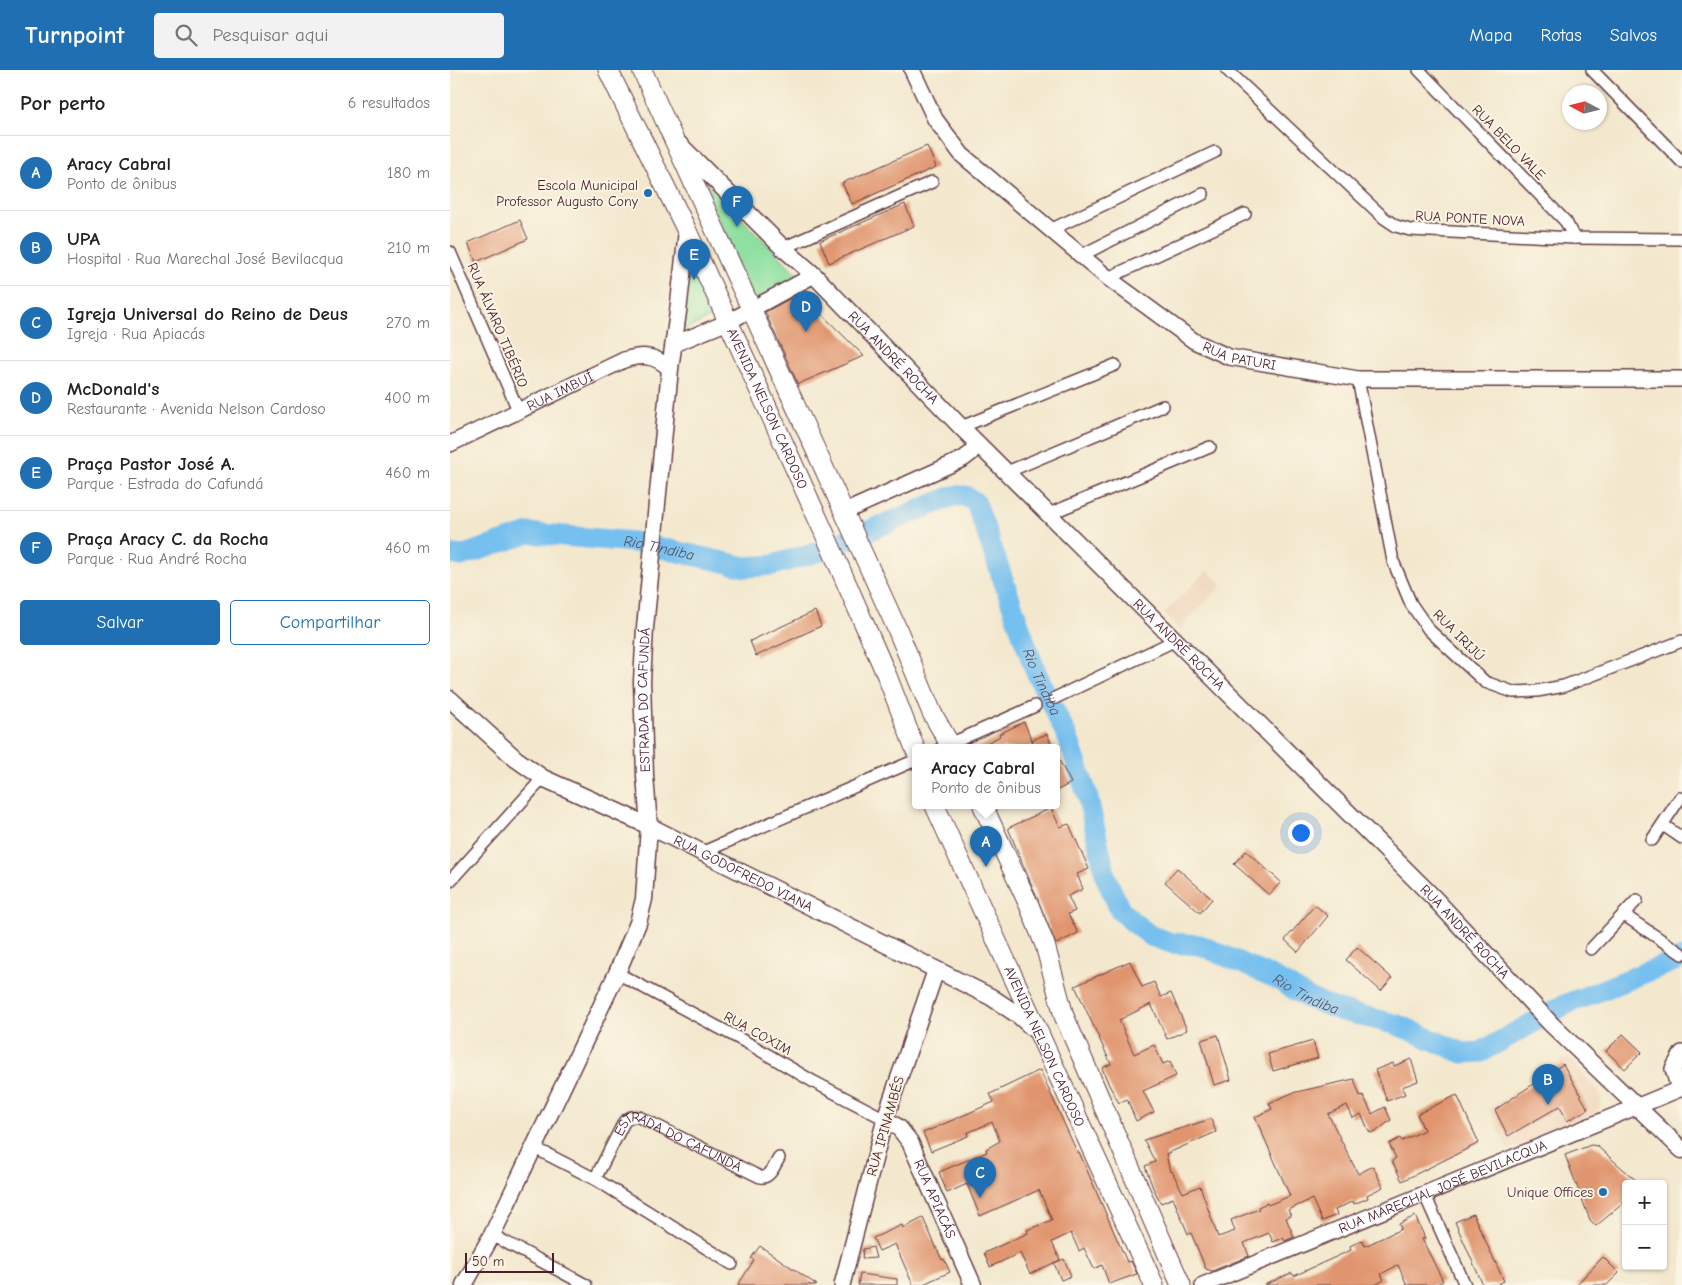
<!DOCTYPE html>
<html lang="pt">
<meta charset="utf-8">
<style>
:root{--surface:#fff;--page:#f2f2f2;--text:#222;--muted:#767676;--line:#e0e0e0;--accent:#1f6fb2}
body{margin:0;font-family:"Comic Neue",sans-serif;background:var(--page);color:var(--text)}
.controls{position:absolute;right:15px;bottom:15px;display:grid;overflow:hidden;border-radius:5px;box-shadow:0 1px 4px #0004}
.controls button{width:45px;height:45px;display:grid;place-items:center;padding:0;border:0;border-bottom:1px solid var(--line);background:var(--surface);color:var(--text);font:25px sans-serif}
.compass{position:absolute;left:1112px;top:15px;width:45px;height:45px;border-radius:50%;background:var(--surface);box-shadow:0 1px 4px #0004;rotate:277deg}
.scale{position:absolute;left:15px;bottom:12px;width:89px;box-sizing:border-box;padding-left:5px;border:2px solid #4a1f2b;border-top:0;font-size:14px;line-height:18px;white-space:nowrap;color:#4a1f2b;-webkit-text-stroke:4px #fcf5e5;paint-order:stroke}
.you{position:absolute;left:850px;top:762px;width:18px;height:18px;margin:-12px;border:4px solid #fff;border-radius:50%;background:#1a73e8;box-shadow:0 0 0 8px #1a73e833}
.badge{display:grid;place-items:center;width:32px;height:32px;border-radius:50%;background:var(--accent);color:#fff;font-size:16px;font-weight:700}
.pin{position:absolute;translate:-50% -41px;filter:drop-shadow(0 1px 2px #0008)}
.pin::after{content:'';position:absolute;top:26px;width:18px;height:15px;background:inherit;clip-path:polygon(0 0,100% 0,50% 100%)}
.popup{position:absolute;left:462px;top:674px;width:148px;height:65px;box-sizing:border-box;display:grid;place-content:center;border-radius:5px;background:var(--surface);filter:drop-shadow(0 1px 4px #0005);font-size:16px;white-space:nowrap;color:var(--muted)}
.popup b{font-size:19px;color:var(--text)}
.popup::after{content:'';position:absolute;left:50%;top:100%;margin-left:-10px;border:10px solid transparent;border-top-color:var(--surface)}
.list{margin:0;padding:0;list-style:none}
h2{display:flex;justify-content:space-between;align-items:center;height:65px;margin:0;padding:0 20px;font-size:21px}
h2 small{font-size:16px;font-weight:400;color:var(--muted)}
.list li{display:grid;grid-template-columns:32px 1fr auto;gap:15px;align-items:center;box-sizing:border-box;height:75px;padding:0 20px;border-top:1px solid var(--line)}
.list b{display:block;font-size:19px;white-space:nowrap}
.list p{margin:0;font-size:16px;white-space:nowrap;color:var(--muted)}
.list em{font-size:16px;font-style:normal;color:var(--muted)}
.actions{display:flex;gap:10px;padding:15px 20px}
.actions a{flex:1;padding:11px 0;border:1px solid var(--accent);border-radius:5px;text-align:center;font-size:18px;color:var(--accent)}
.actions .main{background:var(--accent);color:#fff}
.icon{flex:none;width:28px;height:28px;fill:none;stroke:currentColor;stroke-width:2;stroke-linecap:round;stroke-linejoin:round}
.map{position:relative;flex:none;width:1232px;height:1215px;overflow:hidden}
header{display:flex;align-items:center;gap:30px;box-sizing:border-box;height:70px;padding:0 25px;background:var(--accent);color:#fff}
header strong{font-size:24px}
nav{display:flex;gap:28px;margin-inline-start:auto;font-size:18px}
.search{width:350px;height:45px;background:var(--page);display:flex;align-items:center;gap:12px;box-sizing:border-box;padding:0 18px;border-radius:5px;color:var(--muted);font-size:19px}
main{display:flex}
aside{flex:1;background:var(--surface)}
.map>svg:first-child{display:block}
</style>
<header>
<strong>Turnpoint</strong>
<div class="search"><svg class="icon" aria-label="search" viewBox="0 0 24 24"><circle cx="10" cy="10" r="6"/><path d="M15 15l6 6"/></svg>Pesquisar aqui</div>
<nav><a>Mapa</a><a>Rotas</a><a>Salvos</a></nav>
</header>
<main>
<aside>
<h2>Por perto<small>6 resultados</small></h2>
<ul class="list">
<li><span class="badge">A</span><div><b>Aracy Cabral</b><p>Ponto de ônibus</p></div><em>180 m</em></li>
<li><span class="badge">B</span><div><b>UPA</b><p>Hospital · Rua Marechal José Bevilacqua</p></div><em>210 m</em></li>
<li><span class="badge">C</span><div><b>Igreja Universal do Reino de Deus</b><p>Igreja · Rua Apiacás</p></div><em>270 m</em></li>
<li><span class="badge">D</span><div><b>McDonald's</b><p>Restaurante · Avenida Nelson Cardoso</p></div><em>400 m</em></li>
<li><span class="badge">E</span><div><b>Praça Pastor José A.</b><p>Parque · Estrada do Cafundá</p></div><em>460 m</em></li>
<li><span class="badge">F</span><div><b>Praça Aracy C. da Rocha</b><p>Parque · Rua André Rocha</p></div><em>460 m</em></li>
</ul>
<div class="actions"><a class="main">Salvar</a><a>Compartilhar</a></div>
</aside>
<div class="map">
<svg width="1232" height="1215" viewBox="0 0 1232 1215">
<rect width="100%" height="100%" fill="#fcf5e5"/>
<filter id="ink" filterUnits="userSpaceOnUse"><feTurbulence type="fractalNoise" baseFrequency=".02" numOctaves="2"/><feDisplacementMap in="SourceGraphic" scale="10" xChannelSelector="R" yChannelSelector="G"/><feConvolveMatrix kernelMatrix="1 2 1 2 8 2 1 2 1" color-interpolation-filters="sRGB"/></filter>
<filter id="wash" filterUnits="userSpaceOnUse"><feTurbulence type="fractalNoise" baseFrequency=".0096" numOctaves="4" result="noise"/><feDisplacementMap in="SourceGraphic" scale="20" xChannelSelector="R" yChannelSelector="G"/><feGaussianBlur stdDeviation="1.12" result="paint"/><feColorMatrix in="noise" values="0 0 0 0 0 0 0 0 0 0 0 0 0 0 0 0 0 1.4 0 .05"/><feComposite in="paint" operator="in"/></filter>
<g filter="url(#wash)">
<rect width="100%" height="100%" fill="#f3e8ce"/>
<g fill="#efd6bc">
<polygon points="757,500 772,515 729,559 714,544"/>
<polygon points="1118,987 1150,1023 1151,1030 1149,1039 1143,1044 1058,1081 1039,1039"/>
</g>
<g fill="#8ee0a0" stroke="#6c8066">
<polygon points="251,108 350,207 304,231"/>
<polygon points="239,176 269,244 229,262"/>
</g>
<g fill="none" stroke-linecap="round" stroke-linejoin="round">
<path stroke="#76c0ef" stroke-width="21" id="s1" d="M0,484L11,486L79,463L184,472L296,497L323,495L367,482L503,426H516L526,433L585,600L618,668L637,724L656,808L670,840L683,852L701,866L721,873L750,875L825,908L860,929L889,940L948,955L1013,983L1031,982L1114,935L1232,888"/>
</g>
<g id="blocks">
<g fill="#e0956e">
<polygon points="477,76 486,97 402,134 392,113"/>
<polygon points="455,134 464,156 379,193 370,171"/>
<polygon points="70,150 78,169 26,192 18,173"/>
<polygon points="350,223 414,286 348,314 315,242"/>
<polygon points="365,541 371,556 306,586 300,571"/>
<polygon points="574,652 584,675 577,678 528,678 550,666 549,664"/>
<polygon points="597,664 603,678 585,678 582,670"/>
<polygon points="606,684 621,713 606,721"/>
<polygon points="601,738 610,757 619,754 639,799 627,804 633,819 618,826 625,841 618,844 628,863 606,874 558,758"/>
<polygon points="796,781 831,812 819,825 784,794"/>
<polygon points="727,798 762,829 750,843 715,812"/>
<polygon points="865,835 878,846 848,882 835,870"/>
<polygon points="907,877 942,908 931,921 896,890"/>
<polygon points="680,891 692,917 704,912 711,927 721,923 737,960 717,969 701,934 669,950 684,984 704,975 713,994 720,991 726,1006 693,1021 704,1042 686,1051 677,1029 669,1033 659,1015 652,998 661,994 625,916"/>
<polygon points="1173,964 1192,982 1175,999 1156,981"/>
<polygon points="768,965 781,1010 764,1015 751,970"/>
<polygon points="863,971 868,988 823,1001 818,984"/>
<polygon points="961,989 968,1011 952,1017 955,1024 937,1031 925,1000 943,993 944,996"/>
<polygon points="1113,994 1138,1039 1117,1051 1110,1036 1058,1066 1045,1040"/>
<polygon points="590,1000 627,1082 629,1082 677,1192 681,1191 687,1204 659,1214 652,1195 644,1199 634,1178 629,1181 621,1163 602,1172 610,1190 580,1204 570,1183 540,1197 534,1183 578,1163 577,1160 602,1150 589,1120 530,1146 517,1114 497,1123 489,1102 537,1082 536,1079 550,1071 542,1052 517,1063 518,1066 481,1081 473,1063 544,1032 540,1024"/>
<polygon points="904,1009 910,1026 913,1025 922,1044 935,1037 941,1050 928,1060 920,1063 911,1044 903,1048 897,1035 878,1044 908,1104 923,1096 933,1117 917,1125 918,1128 904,1134 903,1131 885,1140 887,1145 872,1151 862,1129 838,1140 841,1146 836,1148 844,1167 835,1171 833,1168 823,1172 819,1163 794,1173 799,1186 762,1201 756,1199 741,1163 738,1164 723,1128 711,1133 703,1118 695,1096 705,1092 694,1070 761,1049 766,1062 716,1084 720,1102 722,1101 733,1123 750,1116 768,1167 785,1161 781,1150 809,1139 808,1137 817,1133 818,1135 840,1126 805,1047 822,1039 819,1033 842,1023"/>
<polygon points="1007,1025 1029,1073 952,1111 942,1091 946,1088 939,1074 950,1068 952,1071 974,1060 967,1044"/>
<polygon points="1141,1075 1147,1076 1190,1114 1176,1114 1176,1131 1146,1156 1140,1150 1115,1085"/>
<polygon points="1023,1144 1054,1211 1046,1215 1033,1215 1005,1152"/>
<polygon points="965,1146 975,1168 972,1169 993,1211 986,1215 957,1215 948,1195 931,1204 934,1210 925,1215 814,1215 842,1203 844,1206 868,1195 901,1180 900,1176 912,1170 915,1176 951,1159 949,1154"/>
<polygon points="473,1148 492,1190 494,1189 500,1202 471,1215 463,1215 445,1174 429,1181 423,1168 452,1155 453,1158"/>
<polygon points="310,1176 367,1215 288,1215 304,1190 301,1188"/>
<polygon points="423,1177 426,1188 412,1189 413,1179"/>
<polygon points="1153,1187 1169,1203 1157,1215 1126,1215"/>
<polygon points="614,1189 621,1206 611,1210 604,1193"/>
<polygon points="410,1204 447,1209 447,1215 408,1215"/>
</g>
</g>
</g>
<g filter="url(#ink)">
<use href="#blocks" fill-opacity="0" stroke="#633d43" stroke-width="1"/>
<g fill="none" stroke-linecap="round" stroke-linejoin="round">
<defs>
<g id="minor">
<polyline points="777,0 934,148 946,156 960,160 1124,168 1232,169"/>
<polyline points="969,0 1116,152 1124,168"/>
<polyline points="1142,0 1232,92"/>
<polyline points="600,160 765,82"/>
<polyline points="333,178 482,112"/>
<polyline points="0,182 68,340"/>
<polyline points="630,186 753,124"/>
<polyline points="658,208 795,144"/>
<polyline points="908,309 943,491 961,534 979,560 1035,612 1063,622 1087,621 1114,616 1232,571"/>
<polyline points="511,357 665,295"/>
<polyline points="557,402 713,336"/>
<polyline points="599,444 760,377"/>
<polyline points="605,628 726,570"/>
<polyline points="491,678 585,636"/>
<polyline points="1213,755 1232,768"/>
<polyline points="1202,770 1230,728"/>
<polyline points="251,783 466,690"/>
<polyline points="0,811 93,708"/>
<polyline points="1174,845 1232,884"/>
<polyline points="1141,879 1187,830"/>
<polyline points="167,903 303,976 364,1012 435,1049"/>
<polyline points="83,1077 145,1109 282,1194"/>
<path id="s2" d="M145,1109L174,1052C179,1047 182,1046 189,1047L310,1107C320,1109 324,1096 329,1088"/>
<polyline points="974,1123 1015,1215"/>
<polyline points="42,1165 136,1215"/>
</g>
<g id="tertiary">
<path id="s3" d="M462,0L485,49L512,85L658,208L744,271L779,287L908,309H1232"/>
<polyline points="224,274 278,252 364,205"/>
<path id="s4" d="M0,374L174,290C193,284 205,285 220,299"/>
<polyline points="394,442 513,389 521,383 526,372"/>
<polyline points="1229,1019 1223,999 1232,983"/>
<polyline points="392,1215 435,1049"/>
<path id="s5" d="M753,1215L1232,1018"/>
</g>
<g id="secondary">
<path id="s6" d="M228,73L333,178L364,205L511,357L984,828L1101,954L1232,1080"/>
<path id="s7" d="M0,629L66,689L93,708L199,756L541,927L568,945L587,962"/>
<path id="s8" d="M486,900L435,1049L449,1058L460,1072L523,1215"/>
<path id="s9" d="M14,1215L42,1165L167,903L188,853L194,829L199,756L195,706L192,611L195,558L220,299L228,242L237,161"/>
</g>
<g id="primary">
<path id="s10" d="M158,0L237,161L378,471L437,606L466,681"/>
<polyline points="192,0 394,442 448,561 482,643 502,678"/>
<path id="s11" d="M485,736L704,1215"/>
<polyline points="533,736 579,835 595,875 614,946 731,1215"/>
</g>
</defs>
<use href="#minor" stroke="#633d43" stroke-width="14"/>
<use href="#tertiary" stroke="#633d43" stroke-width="18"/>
<use href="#secondary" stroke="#633d43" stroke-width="19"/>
<use href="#primary" stroke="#633d43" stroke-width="21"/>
<use href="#minor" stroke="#fff" stroke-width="11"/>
<use href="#tertiary" stroke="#fff" stroke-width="15"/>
<use href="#secondary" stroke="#fff" stroke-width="16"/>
<use href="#primary" stroke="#fff" stroke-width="19"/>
</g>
</g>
<g fill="#1f6fb2" stroke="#fcf5e5" stroke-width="2">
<circle cx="198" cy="123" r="5"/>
<circle cx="1153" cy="1122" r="5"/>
</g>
<g text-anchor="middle" stroke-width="4" stroke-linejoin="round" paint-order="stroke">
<g font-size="14" fill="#4a1f2b" stroke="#fcf5e5">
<text transform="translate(1059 72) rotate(46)" y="5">RUA BELO VALE</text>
<text transform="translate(1020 148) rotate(3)" y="5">RUA PONTE NOVA</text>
<text transform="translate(48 255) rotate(67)" y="5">RUA ÁLVARO TIBÉRIO</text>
<text dy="5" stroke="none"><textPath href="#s3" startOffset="445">RUA PATURI</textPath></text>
<text dy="5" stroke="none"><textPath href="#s6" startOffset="304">RUA ANDRÉ ROCHA</textPath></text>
<text dy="5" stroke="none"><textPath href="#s4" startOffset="122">RUA IMBUÍ</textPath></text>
<text dy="5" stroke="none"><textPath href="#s10" startOffset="374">AVENIDA NELSON CARDOSO</textPath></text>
<text transform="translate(1009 565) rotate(45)" y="5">RUA IRIJÚ</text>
<text dy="5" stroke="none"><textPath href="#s6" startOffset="709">RUA ANDRÉ ROCHA</textPath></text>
<text dy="5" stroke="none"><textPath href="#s9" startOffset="626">ESTRADA DO CAFUNDÁ</textPath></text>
<text dy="5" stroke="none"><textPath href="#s7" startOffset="344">RUA GODOFREDO VIANA</textPath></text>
<text dy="5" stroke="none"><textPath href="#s6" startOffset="1114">RUA ANDRÉ ROCHA</textPath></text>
<text transform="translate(308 963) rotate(29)" y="5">RUA COXIM</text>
<text dy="5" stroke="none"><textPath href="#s11" startOffset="264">AVENIDA NELSON CARDOSO</textPath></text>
<text transform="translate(435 1056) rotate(-74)" y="5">RUA IPINAMBÉS</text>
<text dy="5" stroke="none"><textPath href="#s2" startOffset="122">ESTRADA DO CAFUNDÁ</textPath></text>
<text dy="5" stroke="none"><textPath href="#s5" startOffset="259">RUA MARECHAL JOSÉ BEVILACQUA</textPath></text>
<text dy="5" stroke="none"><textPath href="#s8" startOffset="254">RUA APIACÁS</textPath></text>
</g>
<g font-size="14" fill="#4a1f2b" stroke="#fcf5e5" text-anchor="end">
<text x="188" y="120">Escola Municipal<tspan x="188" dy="16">Professor Augusto Cony</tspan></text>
<text x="1143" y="1127">Unique Offices</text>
</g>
<g font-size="15" font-style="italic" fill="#574f66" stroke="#fcf5e5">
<text dy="5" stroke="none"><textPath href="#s1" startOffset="214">Rio Tindiba</textPath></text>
<text dy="5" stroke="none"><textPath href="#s1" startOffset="739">Rio Tindiba</textPath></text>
<text dy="5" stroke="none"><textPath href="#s1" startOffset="1189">Rio Tindiba</textPath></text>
</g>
</g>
</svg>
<div class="controls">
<button>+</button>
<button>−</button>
</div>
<svg class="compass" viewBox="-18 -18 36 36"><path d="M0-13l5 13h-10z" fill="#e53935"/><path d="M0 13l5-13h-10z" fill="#767676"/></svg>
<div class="scale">50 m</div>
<div class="you"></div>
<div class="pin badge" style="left:536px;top:797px">A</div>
<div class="popup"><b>Aracy Cabral</b>Ponto de ônibus</div>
<div class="pin badge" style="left:1098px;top:1035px">B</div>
<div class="pin badge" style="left:530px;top:1128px">C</div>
<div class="pin badge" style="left:356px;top:262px">D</div>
<div class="pin badge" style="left:244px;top:210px">E</div>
<div class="pin badge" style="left:287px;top:157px">F</div>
</div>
</main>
